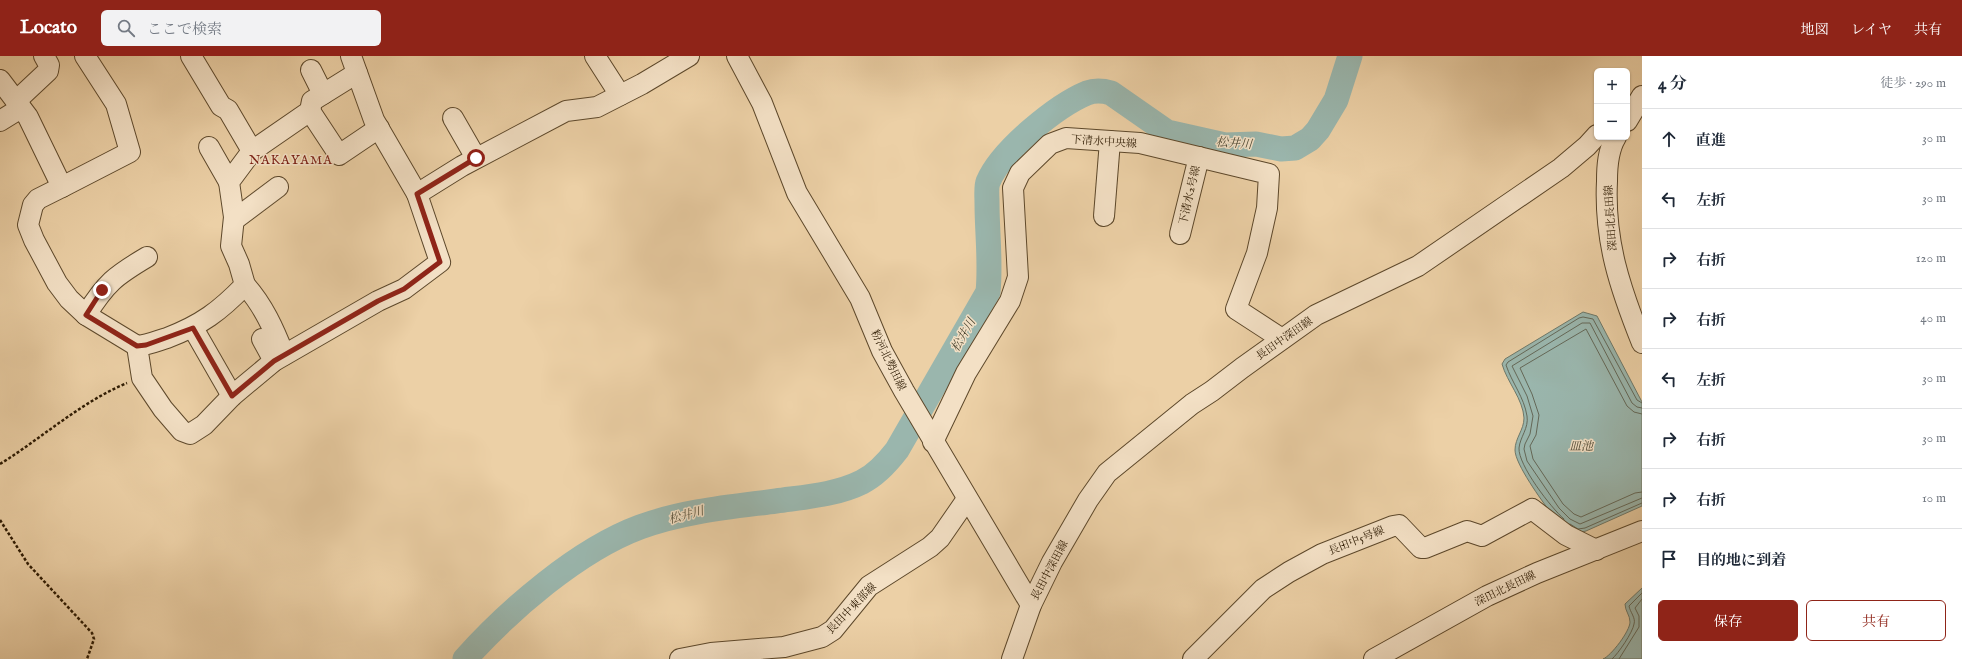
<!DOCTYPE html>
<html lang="ja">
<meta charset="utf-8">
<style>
:root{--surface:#fff;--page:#f2f2f3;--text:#1f2937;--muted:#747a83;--line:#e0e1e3;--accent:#8f2418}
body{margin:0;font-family:"IM FELL English","Noto Serif JP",serif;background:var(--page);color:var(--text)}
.controls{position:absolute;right:12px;top:12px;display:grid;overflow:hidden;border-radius:6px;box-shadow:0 1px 3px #0004}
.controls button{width:36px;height:36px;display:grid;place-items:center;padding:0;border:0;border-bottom:1px solid var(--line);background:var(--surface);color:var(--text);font:20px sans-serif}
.stop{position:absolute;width:12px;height:12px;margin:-9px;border:3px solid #8f2418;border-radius:50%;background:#fff}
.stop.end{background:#8f2418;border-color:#fff;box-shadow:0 1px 4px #0008}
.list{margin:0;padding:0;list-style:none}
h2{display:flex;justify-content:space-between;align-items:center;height:52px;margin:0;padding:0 16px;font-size:17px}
h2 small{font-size:13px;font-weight:400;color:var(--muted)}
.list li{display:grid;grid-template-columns:26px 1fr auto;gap:12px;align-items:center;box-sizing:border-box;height:60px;padding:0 16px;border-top:1px solid var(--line)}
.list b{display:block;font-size:15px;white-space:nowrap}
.list em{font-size:13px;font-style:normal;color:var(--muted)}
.actions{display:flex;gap:8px;padding:12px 16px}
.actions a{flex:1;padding:9px 0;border:1px solid var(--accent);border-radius:6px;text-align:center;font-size:14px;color:var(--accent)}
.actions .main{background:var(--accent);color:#fff}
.icon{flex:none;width:22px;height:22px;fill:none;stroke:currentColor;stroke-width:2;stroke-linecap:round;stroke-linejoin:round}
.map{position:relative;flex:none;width:1642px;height:603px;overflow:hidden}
header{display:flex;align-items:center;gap:24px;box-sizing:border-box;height:56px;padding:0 20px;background:var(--accent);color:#fff}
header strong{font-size:19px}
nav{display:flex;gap:22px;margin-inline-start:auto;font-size:14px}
.search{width:280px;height:36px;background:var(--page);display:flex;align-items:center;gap:10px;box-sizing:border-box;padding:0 14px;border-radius:6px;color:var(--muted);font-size:15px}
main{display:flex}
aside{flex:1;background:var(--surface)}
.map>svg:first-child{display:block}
</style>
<header>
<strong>Locato</strong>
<div class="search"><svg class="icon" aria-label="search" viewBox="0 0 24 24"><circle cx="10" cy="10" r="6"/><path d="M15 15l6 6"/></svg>ここで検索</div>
<nav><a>地図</a><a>レイヤ</a><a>共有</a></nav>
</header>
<main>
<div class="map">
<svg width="1642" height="603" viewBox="0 0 1642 603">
<rect width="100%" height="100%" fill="#ecd0a6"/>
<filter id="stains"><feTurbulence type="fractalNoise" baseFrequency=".005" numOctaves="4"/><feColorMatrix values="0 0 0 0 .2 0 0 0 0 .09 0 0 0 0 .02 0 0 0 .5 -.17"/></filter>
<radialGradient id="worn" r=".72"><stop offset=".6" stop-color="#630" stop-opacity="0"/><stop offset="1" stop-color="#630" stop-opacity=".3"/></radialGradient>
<g fill="#9ab6ad" stroke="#6e7869">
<path d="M1583,256L1597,260L1642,346V450L1586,475L1578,477C1570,471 1558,465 1551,457C1542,445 1515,408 1515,394C1515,382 1524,374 1524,362C1523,343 1507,326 1502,308L1505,303Z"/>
<path d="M1642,532V603H1603C1611,600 1630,575 1630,566C1630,559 1625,555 1625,548Z"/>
</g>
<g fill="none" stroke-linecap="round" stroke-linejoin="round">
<g stroke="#646858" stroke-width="1">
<polyline points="1642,352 1637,351 1632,347 1590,267 1582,267 1512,310 1527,340 1533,360 1530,378 1525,388 1524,393 1527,405 1559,452 1570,463 1580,468 1642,442"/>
<polyline points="1642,358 1634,356 1627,350 1586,273 1520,312 1532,338 1539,359 1536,379 1530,390 1533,403 1563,448 1574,458 1581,461 1635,437 1642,436"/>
<path d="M1564,463C1551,452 1518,409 1519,392C1520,381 1529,372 1527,360C1524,341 1512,327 1506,309L1508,306L1579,262L1583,261L1593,263L1637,344L1642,347"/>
<polyline points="1570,468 1578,473 1585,472 1642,447"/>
<path d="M1612,603C1618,598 1633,576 1634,568C1636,562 1630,556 1629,550L1642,537"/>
<polyline points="1619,603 1639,571 1639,560 1635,552 1642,543"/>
</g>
<path stroke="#9ab6ad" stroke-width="25" d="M465,603C509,554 578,494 640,471C684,455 730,451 776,445C804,441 836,439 862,426C876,419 887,407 897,394L988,236C991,206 987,177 987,147C987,141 986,131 988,126C1001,95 1056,50 1087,37C1095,34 1104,35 1111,37L1167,76L1225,89L1256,88L1281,93L1295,92L1310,83L1318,74L1336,44L1350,0"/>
<defs>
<g id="minor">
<polyline points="191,0 221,50 228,54 252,95"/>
<polyline points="351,0 374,64 417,138"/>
<polyline points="595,0 620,39"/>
<polyline points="737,0 762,47 797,137 860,242 882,295 904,335 1031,549"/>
<polyline points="311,14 323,38"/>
<path d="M357,17L312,45L310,55L252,95L229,126L234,161L231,190L239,208L245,229C220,255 201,269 167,282C157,285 148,289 137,290L142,322L163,353L182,375L190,378L204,369L232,340L274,305L378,245L404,233L440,206L417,138L462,110L566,55L597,51L642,28L689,0"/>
<polyline points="0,24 28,61 62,131 130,96 116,48 85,0"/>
<polyline points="16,45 48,15 49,9 44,0"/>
<polyline points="310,55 339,99 379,72"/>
<polyline points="453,62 476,102"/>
<polyline points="0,65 21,52"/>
<polyline points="1627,65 1642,40"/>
<path d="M1616,81C1608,94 1607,110 1607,125C1604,185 1620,232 1642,287"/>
<polyline points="209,91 229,126"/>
<polyline points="62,131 38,143 33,149 28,169 34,184 57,227 69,243 86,259 137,290"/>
<polyline points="1104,160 1110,85"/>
<polyline points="234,164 278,131"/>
<polyline points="1180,178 1199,101"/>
<path d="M245,229C263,249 274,273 284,299"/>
<path d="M86,259C106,227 115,220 147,201"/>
<polyline points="193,272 232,340"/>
<polyline points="262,283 274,305"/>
<polyline points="933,386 966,317 1010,245 1018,221 1013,132 1020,117 1050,88 1066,82 1140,87 1269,118 1267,152 1257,197 1236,253 1282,283"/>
<polyline points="680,603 711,597 784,591 822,581 833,574 869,530 930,491 940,482 967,443"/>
<polyline points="1012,603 1031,549 1052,506 1088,444 1107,417 1192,348 1212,335 1242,312 1316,259 1418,210 1561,112 1587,90 1597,79"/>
<polyline points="1193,603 1263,533 1289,516 1322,498 1393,470 1399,469 1421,492 1425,492 1467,475 1482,480 1532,453 1566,479 1596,494"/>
<polyline points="1374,603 1487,540 1537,517 1642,475"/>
</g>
</defs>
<use href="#minor" stroke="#5d482b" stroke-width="22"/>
<g stroke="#2d1a02" stroke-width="2.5" stroke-dasharray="3 2" stroke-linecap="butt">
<path d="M0,408C42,382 81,346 127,327"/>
<polyline points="0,464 28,508 92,577 94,583 87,603"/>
</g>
<use href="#minor" stroke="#f3e0c5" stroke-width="20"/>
</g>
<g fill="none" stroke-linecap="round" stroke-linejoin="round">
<polyline stroke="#8f2418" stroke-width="5" points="102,234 86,259 137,290 146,289 193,272 232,340 274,305 378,245 404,233 440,206 417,138 476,102"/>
</g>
<g text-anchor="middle" stroke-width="3" stroke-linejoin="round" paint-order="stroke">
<g font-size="11" fill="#2d1a02" stroke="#f3e0c5">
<text transform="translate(1104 85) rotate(4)" y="4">下清水中央線</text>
<text transform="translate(1189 139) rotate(-77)" y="4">下清水2号線</text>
<text transform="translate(1610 162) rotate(-94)" y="4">深田北長田線</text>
<text transform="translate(1284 282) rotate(-35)" y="4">長田中深田線</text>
<text transform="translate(889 304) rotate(64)" y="4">粉河北勢田線</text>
<text transform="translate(1356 484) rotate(-22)" y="4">長田中5号線</text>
<text transform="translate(1049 514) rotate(-62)" y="4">長田中深田線</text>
<text transform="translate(1505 532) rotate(-26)" y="4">深田北長田線</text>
<text transform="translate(851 552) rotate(-46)" y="4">長田中東部線</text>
</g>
<g font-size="12" font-style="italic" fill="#4e4935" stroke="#f3e0c5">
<text transform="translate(1234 87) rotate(4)" y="4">松井川</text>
<text transform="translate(963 279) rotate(-60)" y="4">松井川</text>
<text x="1581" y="394">皿池</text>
<text transform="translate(686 459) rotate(-15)" y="4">松井川</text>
</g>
<g font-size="13" letter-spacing="1" fill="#7a1f14" stroke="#f3e0c5">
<text x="291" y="108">NAKAYAMA</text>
</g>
</g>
<rect width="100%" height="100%" filter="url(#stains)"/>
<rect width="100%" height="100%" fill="url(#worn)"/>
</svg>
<div class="controls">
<button>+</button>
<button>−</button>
</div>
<div class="stop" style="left:476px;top:102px"></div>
<div class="stop end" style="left:102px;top:234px"></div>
</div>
<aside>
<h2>4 分<small>徒歩 · 290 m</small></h2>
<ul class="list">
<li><svg class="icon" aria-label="ahead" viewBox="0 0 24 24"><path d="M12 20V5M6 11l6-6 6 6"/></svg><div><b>直進</b></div><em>30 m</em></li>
<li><svg class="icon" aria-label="left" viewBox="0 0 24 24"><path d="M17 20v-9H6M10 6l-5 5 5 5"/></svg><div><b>左折</b></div><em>30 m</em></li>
<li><svg class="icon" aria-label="right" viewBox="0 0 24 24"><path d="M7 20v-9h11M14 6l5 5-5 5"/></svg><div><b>右折</b></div><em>120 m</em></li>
<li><svg class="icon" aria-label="right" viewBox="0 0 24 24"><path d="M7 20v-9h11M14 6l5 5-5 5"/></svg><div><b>右折</b></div><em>40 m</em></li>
<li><svg class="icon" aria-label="left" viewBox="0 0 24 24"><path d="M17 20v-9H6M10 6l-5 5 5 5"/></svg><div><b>左折</b></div><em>30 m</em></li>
<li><svg class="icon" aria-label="right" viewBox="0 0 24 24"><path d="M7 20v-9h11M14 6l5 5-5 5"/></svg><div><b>右折</b></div><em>30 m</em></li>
<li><svg class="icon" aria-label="right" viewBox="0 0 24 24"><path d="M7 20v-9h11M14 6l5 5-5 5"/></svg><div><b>右折</b></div><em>10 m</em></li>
<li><svg class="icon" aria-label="arrive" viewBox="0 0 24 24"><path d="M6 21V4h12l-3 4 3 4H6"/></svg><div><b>目的地に到着</b></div></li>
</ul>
<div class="actions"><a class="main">保存</a><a>共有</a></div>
</aside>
</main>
